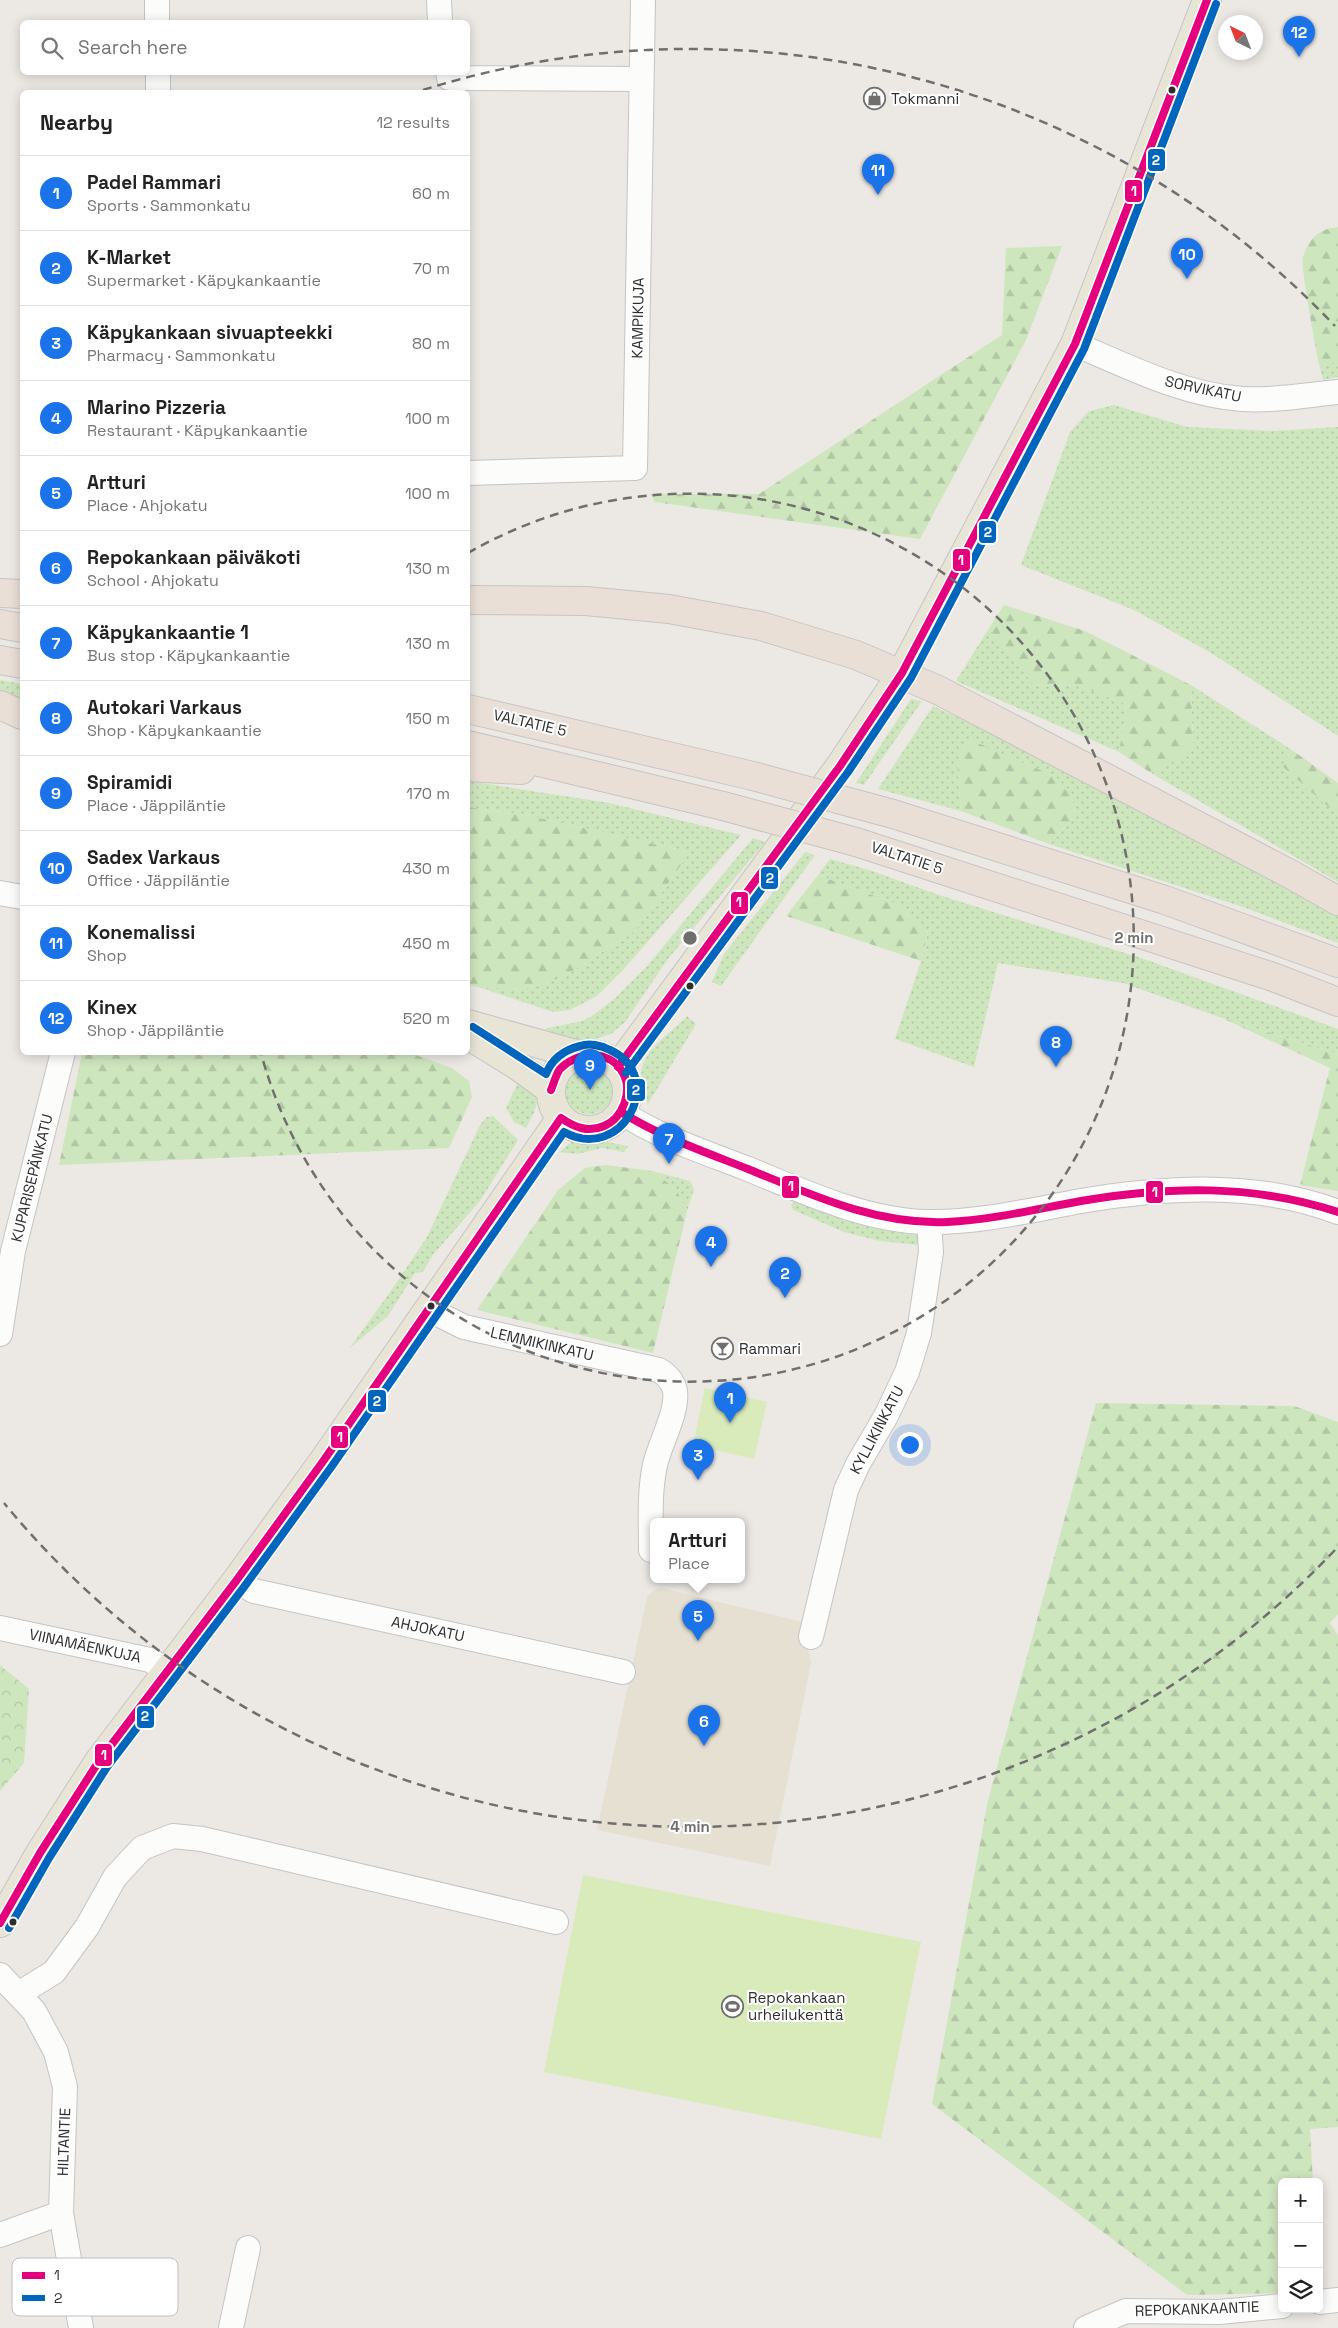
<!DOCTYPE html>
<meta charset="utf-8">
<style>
:root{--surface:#fff;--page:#f2f2f2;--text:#222;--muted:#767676;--line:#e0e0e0;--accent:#1a73e8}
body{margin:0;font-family:"Space Grotesk",sans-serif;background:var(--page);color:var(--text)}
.controls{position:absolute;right:15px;bottom:15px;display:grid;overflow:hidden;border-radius:8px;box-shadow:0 2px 12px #0003}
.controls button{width:45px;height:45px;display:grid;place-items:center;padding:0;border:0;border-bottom:1px solid var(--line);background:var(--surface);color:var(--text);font:25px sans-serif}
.compass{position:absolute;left:1218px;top:15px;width:45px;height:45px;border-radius:50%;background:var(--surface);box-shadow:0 2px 12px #0003;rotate:318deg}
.you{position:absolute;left:909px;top:1444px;width:18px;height:18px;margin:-12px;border:4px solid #fff;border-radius:50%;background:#1a73e8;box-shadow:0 0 0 8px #1a73e833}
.badge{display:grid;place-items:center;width:32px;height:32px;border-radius:50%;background:var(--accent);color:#fff;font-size:16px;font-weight:700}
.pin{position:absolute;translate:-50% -41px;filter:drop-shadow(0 1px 2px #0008)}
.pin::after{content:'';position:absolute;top:26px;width:18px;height:15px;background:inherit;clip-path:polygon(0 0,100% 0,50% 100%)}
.popup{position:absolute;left:650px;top:1518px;width:95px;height:65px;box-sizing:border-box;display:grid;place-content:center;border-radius:8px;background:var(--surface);filter:drop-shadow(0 1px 4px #0005);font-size:16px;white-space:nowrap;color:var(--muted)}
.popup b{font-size:19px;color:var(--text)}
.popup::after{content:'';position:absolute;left:50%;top:100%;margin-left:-10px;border:10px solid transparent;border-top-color:var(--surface)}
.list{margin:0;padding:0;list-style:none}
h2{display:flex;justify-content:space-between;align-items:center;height:65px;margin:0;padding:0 20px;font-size:21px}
h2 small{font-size:16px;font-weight:400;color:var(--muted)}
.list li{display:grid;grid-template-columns:32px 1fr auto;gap:15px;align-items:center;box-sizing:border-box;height:75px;padding:0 20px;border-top:1px solid var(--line)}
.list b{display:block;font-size:19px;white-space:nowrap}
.list p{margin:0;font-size:16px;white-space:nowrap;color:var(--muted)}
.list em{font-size:16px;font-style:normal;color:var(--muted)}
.icon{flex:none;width:28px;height:28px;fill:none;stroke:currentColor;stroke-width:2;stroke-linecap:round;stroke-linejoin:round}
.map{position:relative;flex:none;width:1338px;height:2328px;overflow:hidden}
.search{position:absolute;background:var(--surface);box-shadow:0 2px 12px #0003;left:20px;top:20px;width:450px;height:55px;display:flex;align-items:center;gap:12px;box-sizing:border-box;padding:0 18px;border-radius:8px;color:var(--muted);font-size:19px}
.panel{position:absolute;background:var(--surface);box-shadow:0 2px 12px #0003;left:20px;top:90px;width:450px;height:965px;border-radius:8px}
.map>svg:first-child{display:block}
</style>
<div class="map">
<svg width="1338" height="2328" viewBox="0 0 1338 2328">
<defs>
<pattern id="grass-dots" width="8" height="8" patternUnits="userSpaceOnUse" patternTransform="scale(1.25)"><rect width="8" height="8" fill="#cee6be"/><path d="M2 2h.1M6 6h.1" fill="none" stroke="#b1c6a4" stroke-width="1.8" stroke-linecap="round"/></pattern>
<pattern id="forest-firs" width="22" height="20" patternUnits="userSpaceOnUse" patternTransform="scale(1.25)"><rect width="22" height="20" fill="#cee6be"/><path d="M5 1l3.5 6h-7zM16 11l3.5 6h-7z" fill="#b1c6a4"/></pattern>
<pattern id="park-crowns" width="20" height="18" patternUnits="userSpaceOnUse" patternTransform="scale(1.25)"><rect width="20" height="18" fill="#cee6be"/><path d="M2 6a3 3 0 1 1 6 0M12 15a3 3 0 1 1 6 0" fill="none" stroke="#b1c6a4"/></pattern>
</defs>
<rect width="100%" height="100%" fill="#ece8e4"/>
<polygon fill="#e6e0d3" points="661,1588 803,1622 811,1663 770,1866 597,1830 647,1597 653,1591"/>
<g fill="url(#grass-dots)">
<polygon points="1338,362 1338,377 1323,380 1319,364"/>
<polygon points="1114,405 1187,427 1273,431 1338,427 1338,736 1211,653 1134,610 1021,565 1070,432 1089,411"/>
<polygon points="989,628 1034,685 1078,686 1127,704 1119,752 956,681"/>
<polygon points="0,680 22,684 22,703 0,696"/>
<polygon points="1191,685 1292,750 1282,766 1338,815 1338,882 1151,773 1193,750"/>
<polygon points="911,699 922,701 864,785 856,783"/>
<polygon points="933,706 1042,756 1338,914 1338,943 1243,907 1049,844 1075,816 969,739 957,761 961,811 878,789"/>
<polygon points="468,781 609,803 741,835 623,970 597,996 570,1010 553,1012 478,987 524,989 563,977 635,931 690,852 530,816 468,807"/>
<polygon points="753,838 765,842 668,959 625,1022 611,1034 595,1039 571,1040 543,1031 548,1028 582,1021 592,1016 615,998 648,965"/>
<polygon points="805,852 815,855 721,986 712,982 724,954"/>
<polygon points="830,859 869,870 939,895 1144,959 1338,1029 1338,1054 1222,1018 1123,983 998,963 974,1067 895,1039 921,961 928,932 896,904 818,875"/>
<path d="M687,1016L696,1024L648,1104C628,1056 657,1047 687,1016Z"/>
<circle cx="589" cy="1089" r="25"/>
<path d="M521,1076C543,1096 539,1104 526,1128L514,1122L506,1108Z"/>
<polygon points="493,1116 518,1140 480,1201 432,1256 423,1272 415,1273 388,1316 349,1349 393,1288 427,1237 480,1125 487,1117"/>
<polygon points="587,1138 628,1146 624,1152 602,1148 577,1154 560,1152 571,1142"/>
<polygon points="652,1171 690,1181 694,1189 687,1211 676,1189"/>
<polygon points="796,1200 917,1233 922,1238 920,1245 880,1241 844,1232 793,1210 791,1205"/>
</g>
<g fill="url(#forest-firs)">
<path d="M1338,227V362L1319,364C1316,348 1300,266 1303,257C1309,238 1319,229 1338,227Z"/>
<polygon points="1062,246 1026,340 920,539 655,502 651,494 759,494 1002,335 1006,248"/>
<polygon points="1004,605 1085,631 1191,685 1193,750 1151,773 1119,752 1127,704 1078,686 1034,685 989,628"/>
<polygon points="969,739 1056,777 1072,793 1075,816 1049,844 961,811 957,761"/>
<polygon points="1292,750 1338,783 1338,815 1282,766"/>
<polygon points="468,807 530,816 690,852 635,931 563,977 524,989 478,987 468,985"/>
<polygon points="818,875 896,904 928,932 921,961 786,916"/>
<polygon points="1222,1018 1338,1054 1338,1191 1300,1185 1330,1068"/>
<polygon points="82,1053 410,1053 452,1068 469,1081 472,1097 449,1148 59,1165"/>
<polygon points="606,1165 652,1171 676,1189 687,1211 653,1353 477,1310 558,1190 585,1168"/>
<polygon points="1096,1403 1294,1406 1338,1422 1338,1614 1330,1623 1338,1635 1338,2127 1310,2129 1313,2182 1282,2182 1282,2293 1187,2295 932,2104 988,1800"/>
</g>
<polygon fill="url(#park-crowns)" points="0,1665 29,1689 24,1763 0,1791"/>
<g fill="#d9eabb">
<polygon points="705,1388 767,1402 754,1459 693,1445"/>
<polygon points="583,1875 921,1942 881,2139 544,2072"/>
</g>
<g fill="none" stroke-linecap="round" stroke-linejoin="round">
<defs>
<g id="minor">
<polyline points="157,0 157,22"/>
<polyline points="439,0 440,22"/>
<polyline points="158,72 158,92"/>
<polyline points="448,72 449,78 641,79"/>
<path d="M1075,344C1129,367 1184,395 1242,399C1274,401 1307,395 1338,392"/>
<polyline points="468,473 635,468 643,0"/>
<polyline points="0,893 22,897"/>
<path d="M621,1112C660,1138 705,1152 748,1169C805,1192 866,1221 928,1222C979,1223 1031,1210 1081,1201C1165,1187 1257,1181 1338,1212"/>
<path d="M428,1309L464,1327L659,1370C667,1375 673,1381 675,1391C678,1412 660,1443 655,1465C649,1493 651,1522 651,1550"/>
<polyline points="0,1334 13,1251 63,1052"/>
<polyline points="236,1581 254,1591 623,1672"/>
<polyline points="0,1628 150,1660 168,1671"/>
<polyline points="811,1637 846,1490 858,1464 886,1416 907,1372 919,1333 931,1252 929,1222"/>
<polyline points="0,1975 34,2011 56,2052 65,2087 61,2213 81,2328"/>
<polyline points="20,1993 54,1972 87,1927 115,1877 142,1848 173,1836 202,1839 556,1922"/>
<polyline points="0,2235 61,2213"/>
<polyline points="1319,2302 1338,2300"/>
<polyline points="231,2328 248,2248"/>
<polyline points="1086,2328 1126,2311 1219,2312 1282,2306"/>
</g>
<g id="major">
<polyline points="468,1024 579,1055"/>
<polyline points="468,1035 518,1066 551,1090"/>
<circle cx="589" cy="1092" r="38"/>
<polyline points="618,1067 840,766 902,673 1075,344 1207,0"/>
<polyline points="0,1923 40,1853 99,1761 236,1581 324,1460 561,1118"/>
</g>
<g id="highway">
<polyline points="0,593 22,594"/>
<polyline points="468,600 586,601 669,609 761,626 856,655 938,690 1292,875 1338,901"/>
<polyline points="0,624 22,628"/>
<polyline points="0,660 22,664"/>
<polyline points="0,705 22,715"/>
<polyline points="468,709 753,776"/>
<polyline points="468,745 723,806"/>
<polyline points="468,767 521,770"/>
<polyline points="893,814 1165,900 1338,963"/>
<polyline points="856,842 1273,977 1338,1002"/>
</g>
</defs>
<use href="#minor" stroke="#c5c4c5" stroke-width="26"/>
<use href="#major" stroke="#c6c5c4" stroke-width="30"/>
<use href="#highway" stroke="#c6c5c4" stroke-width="30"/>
<use href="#minor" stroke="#fcfcfb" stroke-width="24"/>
<use href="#major" stroke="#e8e4d6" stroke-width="28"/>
<use href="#highway" stroke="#eadfd6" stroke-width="28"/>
<defs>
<g id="highway-bridge">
<polyline points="753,776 893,814"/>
<polyline points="723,806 856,842"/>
</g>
</defs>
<use href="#highway-bridge" stroke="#c6c5c4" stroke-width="30" stroke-linecap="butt"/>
<use href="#highway-bridge" stroke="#eadfd6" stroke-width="28"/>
<defs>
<g id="bus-1">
<polyline points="618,1067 840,766 902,673 1075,344 1207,0"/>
<path d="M621,1112C661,1137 705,1152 748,1169C812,1195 876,1225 947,1222C992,1220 1036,1209 1081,1201C1169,1186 1252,1184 1338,1212"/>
<path d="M0,1923L40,1853L99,1761L236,1581L324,1460L561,1118C574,1127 588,1133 604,1126C623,1118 633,1091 623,1073C610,1049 577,1051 560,1069C556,1074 554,1083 551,1090"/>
</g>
<g id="bus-2">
<polyline points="626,1073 848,772 911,678 1084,349 1216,4"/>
<path d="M9,1928L49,1858L107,1767L244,1587L332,1466L564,1132C622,1164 668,1077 610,1050C601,1045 589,1043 580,1046C564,1050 552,1059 546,1074L473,1027"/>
</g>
</defs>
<use href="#bus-1" stroke="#fff" stroke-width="11"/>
<use href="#bus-2" stroke="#fff" stroke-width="11"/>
<use href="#bus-1" stroke="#e5007d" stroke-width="8"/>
<use href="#bus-2" stroke="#0065bd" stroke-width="8"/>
</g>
<g fill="none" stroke="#706f6e" stroke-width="2.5" stroke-dasharray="9 6">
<path d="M468 553A444 444 0 1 1 261 1053"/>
<path d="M1335 1550A889 889 0 0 1 4 1503M423 90A889 889 0 0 1 1335 326"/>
</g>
<defs>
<symbol id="shop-ring" viewBox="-11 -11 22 22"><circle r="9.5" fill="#fff" stroke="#706f6e" stroke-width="1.5"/><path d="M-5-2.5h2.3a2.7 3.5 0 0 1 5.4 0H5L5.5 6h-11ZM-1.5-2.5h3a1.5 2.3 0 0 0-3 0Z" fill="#706f6e"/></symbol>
<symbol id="bar-ring" viewBox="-11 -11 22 22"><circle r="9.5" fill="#fff" stroke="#706f6e" stroke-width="1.5"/><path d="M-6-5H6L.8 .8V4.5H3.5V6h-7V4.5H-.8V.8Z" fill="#706f6e"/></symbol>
<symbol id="stadium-ring" viewBox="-11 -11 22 22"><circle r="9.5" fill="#fff" stroke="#706f6e" stroke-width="1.5"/><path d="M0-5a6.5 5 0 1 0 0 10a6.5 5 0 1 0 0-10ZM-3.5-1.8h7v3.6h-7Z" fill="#706f6e"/></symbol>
</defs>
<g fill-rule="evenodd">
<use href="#shop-ring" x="862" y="86" width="25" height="25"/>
<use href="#bar-ring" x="710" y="1336" width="25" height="25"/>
<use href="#stadium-ring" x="720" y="1994" width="25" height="25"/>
</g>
<g fill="#2e2e2e" stroke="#fff" stroke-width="2">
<circle cx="1172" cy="90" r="4.5"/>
<circle cx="690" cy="986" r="4.5"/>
<circle cx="431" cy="1306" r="4.5"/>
<circle cx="13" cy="1922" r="4.5"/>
</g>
<g text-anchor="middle" stroke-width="4" stroke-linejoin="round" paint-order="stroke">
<g font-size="15" fill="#2e2e2e" stroke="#fff" text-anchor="start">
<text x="891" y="104">Tokmanni</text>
<text x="739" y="1354">Rammari</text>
<text x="748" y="2003">Repokankaan<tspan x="748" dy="17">urheilukenttä</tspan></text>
</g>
<g font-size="15" fill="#2e2e2e" stroke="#fff">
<text transform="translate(638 318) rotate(-89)" y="5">KAMPIKUJA</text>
<text transform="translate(1203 389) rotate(12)" y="5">SORVIKATU</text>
<text transform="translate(530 723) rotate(13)" y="5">VALTATIE 5</text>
<text transform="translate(907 858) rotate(18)" y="5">VALTATIE 5</text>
<text transform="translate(32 1178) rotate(-76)" y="5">KUPARISEPÄNKATU</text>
<text transform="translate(542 1344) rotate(13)" y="5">LEMMIKINKATU</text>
<text transform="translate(877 1430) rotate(-62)" y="5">KYLLIKINKATU</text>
<text transform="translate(428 1629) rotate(12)" y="5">AHJOKATU</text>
<text transform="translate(85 1646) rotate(12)" y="5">VIINAMÄENKUJA</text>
<text transform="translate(64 2142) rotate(-88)" y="5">HILTANTIE</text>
<text transform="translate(1197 2309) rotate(-2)" y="5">REPOKANKAANTIE</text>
</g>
</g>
<rect x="12" y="2258" width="166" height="58" rx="8" fill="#fff" stroke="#c0c0c0" stroke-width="1"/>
<rect x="22" y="2272" width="23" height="7" fill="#e5007d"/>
<rect x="22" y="2295" width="23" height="6" fill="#0065bd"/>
<g font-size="14" fill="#2e2e2e">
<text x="54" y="2280">1</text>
<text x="54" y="2303">2</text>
</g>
<circle cx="690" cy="938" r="8" fill="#706f6e" stroke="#fff" stroke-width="2.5"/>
<g font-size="15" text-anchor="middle" font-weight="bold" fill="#706f6e" stroke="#fff" stroke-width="4" stroke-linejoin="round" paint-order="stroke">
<text x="1134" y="943">2 min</text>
<text x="690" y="1832">4 min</text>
</g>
<g stroke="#fff" stroke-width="2">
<rect x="1147" y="148" width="19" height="24" rx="5" fill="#0065bd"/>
<rect x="1124" y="179" width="19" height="24" rx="5" fill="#e5007d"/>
<rect x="978" y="520" width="19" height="24" rx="5" fill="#0065bd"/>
<rect x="952" y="548" width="19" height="24" rx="5" fill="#e5007d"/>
<rect x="760" y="866" width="19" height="24" rx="5" fill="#0065bd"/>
<rect x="730" y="891" width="19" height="24" rx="5" fill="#e5007d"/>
<rect x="626" y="1078" width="20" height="24" rx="5" fill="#0065bd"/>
<rect x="781" y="1175" width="19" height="24" rx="5" fill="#e5007d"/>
<rect x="1145" y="1180" width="19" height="24" rx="5" fill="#e5007d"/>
<rect x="367" y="1389" width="20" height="24" rx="5" fill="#0065bd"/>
<rect x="330" y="1425" width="19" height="24" rx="5" fill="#e5007d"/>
<rect x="136" y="1705" width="19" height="24" rx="5" fill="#0065bd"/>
<rect x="94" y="1743" width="19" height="24" rx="5" fill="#e5007d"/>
</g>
<g font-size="14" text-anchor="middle" font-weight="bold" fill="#fff">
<text x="1156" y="165">2</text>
<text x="1134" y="196">1</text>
<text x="988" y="537">2</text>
<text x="961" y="565">1</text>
<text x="770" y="883">2</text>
<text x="739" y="907">1</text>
<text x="636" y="1095">2</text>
<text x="791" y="1191">1</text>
<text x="1155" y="1197">1</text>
<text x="377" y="1406">2</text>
<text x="340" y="1442">1</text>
<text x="145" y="1721">2</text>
<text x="104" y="1760">1</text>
</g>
</svg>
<div class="controls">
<button>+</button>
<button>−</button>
<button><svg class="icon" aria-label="layers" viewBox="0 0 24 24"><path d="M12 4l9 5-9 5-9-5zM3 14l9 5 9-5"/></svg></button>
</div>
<svg class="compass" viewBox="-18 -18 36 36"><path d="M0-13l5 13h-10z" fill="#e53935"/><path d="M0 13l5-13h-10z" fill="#767676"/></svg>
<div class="you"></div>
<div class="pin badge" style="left:730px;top:1423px">1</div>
<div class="pin badge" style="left:785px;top:1298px">2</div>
<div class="pin badge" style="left:698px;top:1480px">3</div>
<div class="pin badge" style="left:711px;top:1267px">4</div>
<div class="pin badge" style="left:698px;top:1641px">5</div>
<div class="popup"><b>Artturi</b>Place</div>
<div class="pin badge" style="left:704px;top:1746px">6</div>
<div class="pin badge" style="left:669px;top:1164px">7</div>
<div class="pin badge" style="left:1056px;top:1067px">8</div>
<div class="pin badge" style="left:590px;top:1090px">9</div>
<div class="pin badge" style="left:1187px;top:279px">10</div>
<div class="pin badge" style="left:878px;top:195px">11</div>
<div class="pin badge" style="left:1299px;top:57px">12</div>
<div class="search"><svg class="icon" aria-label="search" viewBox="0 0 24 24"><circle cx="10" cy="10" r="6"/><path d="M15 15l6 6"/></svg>Search here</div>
<section class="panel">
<h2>Nearby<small>12 results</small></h2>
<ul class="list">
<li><span class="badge">1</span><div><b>Padel Rammari</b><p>Sports · Sammonkatu</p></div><em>60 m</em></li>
<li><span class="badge">2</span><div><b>K-Market</b><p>Supermarket · Käpykankaantie</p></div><em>70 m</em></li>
<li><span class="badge">3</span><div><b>Käpykankaan sivuapteekki</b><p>Pharmacy · Sammonkatu</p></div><em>80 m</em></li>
<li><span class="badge">4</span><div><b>Marino Pizzeria</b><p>Restaurant · Käpykankaantie</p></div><em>100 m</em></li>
<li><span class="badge">5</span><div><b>Artturi</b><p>Place · Ahjokatu</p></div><em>100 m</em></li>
<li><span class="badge">6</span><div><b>Repokankaan päiväkoti</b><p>School · Ahjokatu</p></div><em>130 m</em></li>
<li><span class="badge">7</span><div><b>Käpykankaantie 1</b><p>Bus stop · Käpykankaantie</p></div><em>130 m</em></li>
<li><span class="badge">8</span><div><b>Autokari Varkaus</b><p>Shop · Käpykankaantie</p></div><em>150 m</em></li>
<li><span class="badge">9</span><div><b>Spiramidi</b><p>Place · Jäppiläntie</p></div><em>170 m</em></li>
<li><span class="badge">10</span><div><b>Sadex Varkaus</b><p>Office · Jäppiläntie</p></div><em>430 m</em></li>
<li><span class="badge">11</span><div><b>Konemalissi</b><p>Shop</p></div><em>450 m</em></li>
<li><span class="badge">12</span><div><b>Kinex</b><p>Shop · Jäppiläntie</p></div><em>520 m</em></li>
</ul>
</section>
</div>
